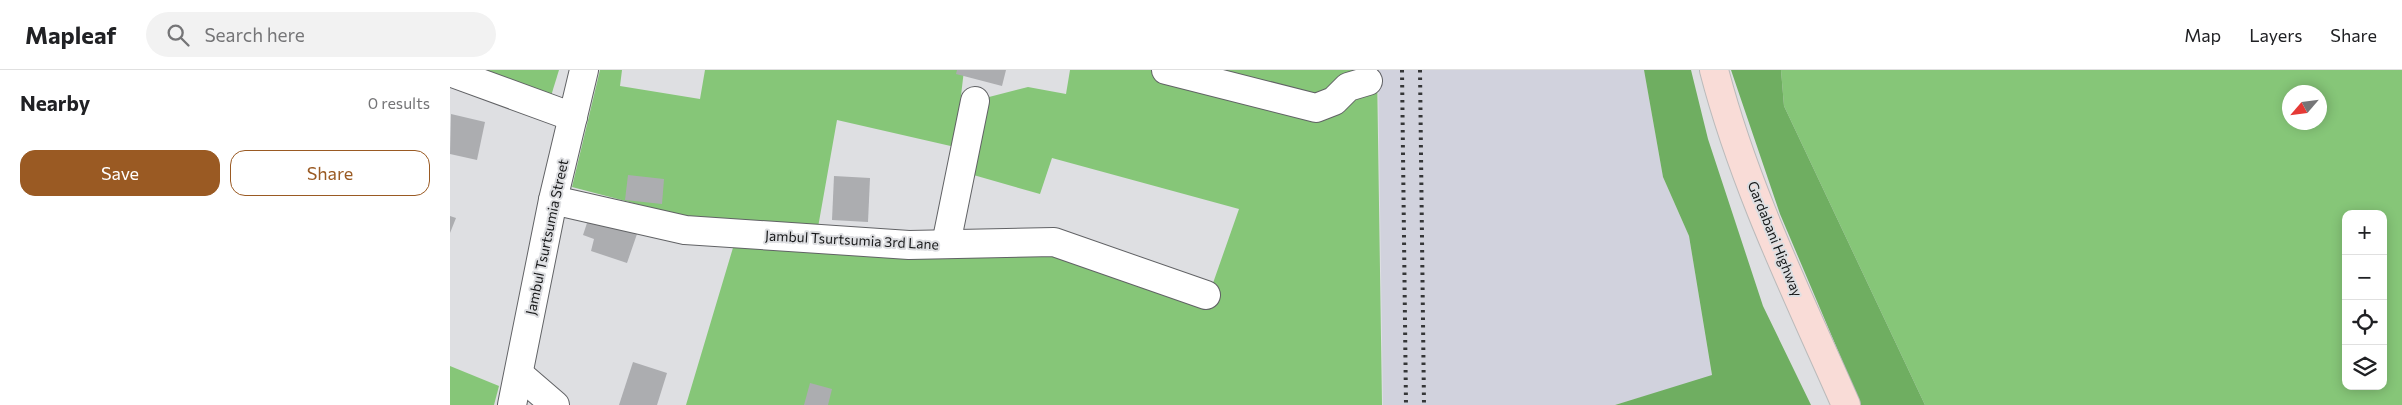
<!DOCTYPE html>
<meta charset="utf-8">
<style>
:root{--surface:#fff;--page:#f2f2f2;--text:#202124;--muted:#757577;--line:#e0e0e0;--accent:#9a5a23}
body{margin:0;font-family:Commissioner,sans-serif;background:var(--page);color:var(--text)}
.controls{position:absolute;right:15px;bottom:15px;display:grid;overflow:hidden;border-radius:10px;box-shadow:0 2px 12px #0003}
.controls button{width:45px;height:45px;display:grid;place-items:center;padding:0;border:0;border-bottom:1px solid var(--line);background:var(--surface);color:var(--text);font:25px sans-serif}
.compass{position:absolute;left:1832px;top:15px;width:45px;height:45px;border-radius:50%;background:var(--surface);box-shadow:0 2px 12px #0003;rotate:242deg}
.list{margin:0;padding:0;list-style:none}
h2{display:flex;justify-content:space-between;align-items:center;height:65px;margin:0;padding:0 20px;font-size:21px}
h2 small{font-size:16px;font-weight:400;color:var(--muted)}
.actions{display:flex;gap:10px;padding:15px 20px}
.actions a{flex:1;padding:11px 0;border:1px solid var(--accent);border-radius:15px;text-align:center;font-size:18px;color:var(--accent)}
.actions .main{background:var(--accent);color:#fff}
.icon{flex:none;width:28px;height:28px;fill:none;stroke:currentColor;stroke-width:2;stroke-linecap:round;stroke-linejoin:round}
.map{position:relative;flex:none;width:1952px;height:335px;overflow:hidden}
header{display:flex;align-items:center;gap:30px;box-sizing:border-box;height:70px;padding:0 25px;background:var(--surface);border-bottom:1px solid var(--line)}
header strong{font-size:24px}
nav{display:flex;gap:28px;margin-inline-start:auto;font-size:18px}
.search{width:350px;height:45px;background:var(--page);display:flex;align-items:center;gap:12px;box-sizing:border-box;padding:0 18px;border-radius:28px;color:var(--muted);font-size:19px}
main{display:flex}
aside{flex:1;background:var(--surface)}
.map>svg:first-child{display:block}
</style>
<header>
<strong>Mapleaf</strong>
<div class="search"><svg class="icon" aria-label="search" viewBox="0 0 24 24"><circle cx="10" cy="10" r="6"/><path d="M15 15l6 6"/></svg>Search here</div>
<nav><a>Map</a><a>Layers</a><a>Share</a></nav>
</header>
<main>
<aside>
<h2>Nearby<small>0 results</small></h2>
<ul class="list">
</ul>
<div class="actions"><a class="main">Save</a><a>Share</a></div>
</aside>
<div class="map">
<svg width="1952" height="335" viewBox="0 0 1952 335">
<rect width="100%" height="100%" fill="#dedfe2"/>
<polygon fill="#d1d2dd" points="928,0 1194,0 1213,107 1239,166 1262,306 1165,335 933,335"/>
<g fill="#86c678" fill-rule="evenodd">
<polygon points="26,0 109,0 101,26"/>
<polygon points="150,0 172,0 170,16 250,29 255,0 514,0 505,77 387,50 367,163 225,144 122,117"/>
<polygon points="620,0 927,0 932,335 236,335 285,171 601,180 756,233 789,139 602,88 590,124 520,104 539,27 578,17 616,24"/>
<path d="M1331,0H1952V335H1475L1334,36ZM1840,22H1870V52H1840ZM1896,144H1933V316H1896Z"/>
<polygon points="0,296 49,316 44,335 0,335"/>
</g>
<g fill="#6fae61">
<polygon points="1194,0 1241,0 1258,69 1313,236 1361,335 1165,335 1262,305 1239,166 1213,107"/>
<polygon points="1281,0 1331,0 1334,36 1475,335 1411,335 1330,144"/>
</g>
<g fill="#acadb0">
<polygon points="507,0 556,0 552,16 506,4"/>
<polygon points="1,44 35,52 27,90 0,84"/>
<polygon points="178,105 214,109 212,134 175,130"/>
<polygon points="384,106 420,108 418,152 382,150"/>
<polygon points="0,146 6,148 0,163"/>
<polygon points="139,147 187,164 177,193 141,181 144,169 133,165"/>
<polygon points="183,292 217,303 207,335 169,335"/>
<polygon points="360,313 382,319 378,335 354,335"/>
</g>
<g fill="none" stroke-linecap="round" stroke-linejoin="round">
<defs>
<g id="minor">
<polyline points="716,0 866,38 884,31 898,17 918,11"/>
<polyline points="0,2 123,47"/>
<polyline points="103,130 235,160 459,175 604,172 756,225"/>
<polyline points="496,174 525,31"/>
<polyline points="69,304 105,335"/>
<polyline points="62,335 103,130 134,0"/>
</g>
<path id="major" d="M1264,0C1294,116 1348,226 1396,335"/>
</defs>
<use href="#minor" stroke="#616265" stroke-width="30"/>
<use href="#major" stroke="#bababa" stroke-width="30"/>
<use href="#minor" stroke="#fff" stroke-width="28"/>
<use href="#major" stroke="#f9dcd7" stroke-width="28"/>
<g stroke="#353638" stroke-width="4" stroke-dasharray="2.5 5" stroke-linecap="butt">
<polyline points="952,0 956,335"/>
<polyline points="970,0 974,335"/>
</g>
</g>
<g text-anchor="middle" stroke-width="4" stroke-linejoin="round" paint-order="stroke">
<g font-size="14" fill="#18191a" stroke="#dedfe2">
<text transform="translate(97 167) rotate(-78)" y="5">Jambul Tsurtsumia Street</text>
<text transform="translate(1325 169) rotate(68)" y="5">Gardabani Highway</text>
<text transform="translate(402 170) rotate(3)" y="5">Jambul Tsurtsumia 3rd Lane</text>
</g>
</g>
</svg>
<div class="controls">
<button>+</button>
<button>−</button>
<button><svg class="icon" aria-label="locate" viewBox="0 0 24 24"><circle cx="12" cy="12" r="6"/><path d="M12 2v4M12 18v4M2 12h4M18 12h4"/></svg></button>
<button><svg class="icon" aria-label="layers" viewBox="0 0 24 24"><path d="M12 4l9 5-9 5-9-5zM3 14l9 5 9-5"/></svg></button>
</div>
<svg class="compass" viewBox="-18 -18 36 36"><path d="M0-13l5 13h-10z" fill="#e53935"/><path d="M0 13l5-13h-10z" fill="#757577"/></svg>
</div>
</main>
